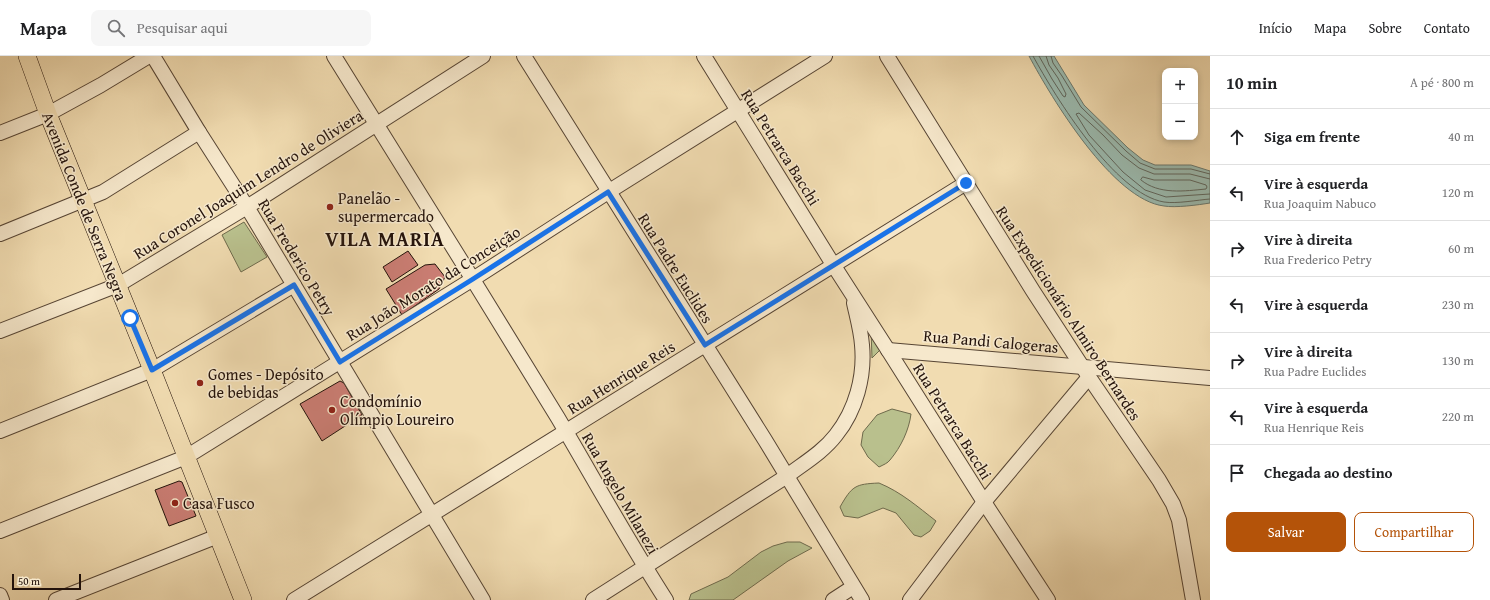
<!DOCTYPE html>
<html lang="pt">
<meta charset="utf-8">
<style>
:root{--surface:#fff;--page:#f6f6f6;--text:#202124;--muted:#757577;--line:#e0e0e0;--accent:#b45309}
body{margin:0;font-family:"Gentium Book Plus",serif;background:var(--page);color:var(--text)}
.controls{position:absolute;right:12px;top:12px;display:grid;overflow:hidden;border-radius:8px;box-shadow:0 2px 6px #0003}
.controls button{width:36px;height:36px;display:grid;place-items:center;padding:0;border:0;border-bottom:1px solid var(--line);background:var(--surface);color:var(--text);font:20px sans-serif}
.scale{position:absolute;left:12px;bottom:10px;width:69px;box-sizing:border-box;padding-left:4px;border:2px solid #24130b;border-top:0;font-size:11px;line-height:14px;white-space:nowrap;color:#24130b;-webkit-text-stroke:3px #f6e8cc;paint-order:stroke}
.stop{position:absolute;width:12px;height:12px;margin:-9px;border:3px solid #1a73e8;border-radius:50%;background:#fff}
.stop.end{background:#1a73e8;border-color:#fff;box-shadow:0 1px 4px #0008}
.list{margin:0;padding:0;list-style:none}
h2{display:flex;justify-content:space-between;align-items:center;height:52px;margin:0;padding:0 16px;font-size:17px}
h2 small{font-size:13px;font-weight:400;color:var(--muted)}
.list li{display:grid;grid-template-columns:26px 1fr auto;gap:12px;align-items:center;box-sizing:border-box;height:56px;padding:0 16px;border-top:1px solid var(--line)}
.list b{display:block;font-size:15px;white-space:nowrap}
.list p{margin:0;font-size:13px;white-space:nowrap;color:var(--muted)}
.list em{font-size:13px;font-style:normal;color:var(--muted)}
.actions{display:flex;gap:8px;padding:12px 16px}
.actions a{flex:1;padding:9px 0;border:1px solid var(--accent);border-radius:8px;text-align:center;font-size:14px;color:var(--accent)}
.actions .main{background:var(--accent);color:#fff}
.icon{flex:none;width:22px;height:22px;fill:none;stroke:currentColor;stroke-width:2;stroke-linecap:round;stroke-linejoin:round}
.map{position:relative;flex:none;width:1210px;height:544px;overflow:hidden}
header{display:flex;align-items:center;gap:24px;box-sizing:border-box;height:56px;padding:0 20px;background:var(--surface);border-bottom:1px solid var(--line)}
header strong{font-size:19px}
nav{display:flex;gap:22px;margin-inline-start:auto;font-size:14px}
.search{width:280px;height:36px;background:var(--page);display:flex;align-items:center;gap:10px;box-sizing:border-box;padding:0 14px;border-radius:8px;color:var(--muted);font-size:15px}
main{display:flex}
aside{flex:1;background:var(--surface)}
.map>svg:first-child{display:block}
</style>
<header>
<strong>Mapa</strong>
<div class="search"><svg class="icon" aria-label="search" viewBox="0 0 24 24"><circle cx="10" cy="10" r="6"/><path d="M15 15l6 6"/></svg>Pesquisar aqui</div>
<nav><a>Início</a><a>Mapa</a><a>Sobre</a><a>Contato</a></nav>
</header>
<main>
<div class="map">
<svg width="1210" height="544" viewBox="0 0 1210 544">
<rect width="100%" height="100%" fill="#f1dcb1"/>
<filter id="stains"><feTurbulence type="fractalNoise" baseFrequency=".005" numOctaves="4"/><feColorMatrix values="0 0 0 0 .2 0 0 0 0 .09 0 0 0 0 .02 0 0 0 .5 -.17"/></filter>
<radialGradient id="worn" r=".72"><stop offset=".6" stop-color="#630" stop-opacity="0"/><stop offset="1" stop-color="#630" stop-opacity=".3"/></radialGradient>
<g fill="#b9c08d" stroke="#6e6a4c">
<polygon points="244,166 267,201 241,216 222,179"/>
<polygon points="871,274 882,292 872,302"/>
<path d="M892,353L911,358C909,374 901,391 890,404C888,407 883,409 879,411L868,401L861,389L863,376L877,359Z"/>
<path d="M879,427C901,436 918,451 936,465L930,475L921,481L914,479L896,457L883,452L858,462L844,460L840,451C852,430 855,428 879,427Z"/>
<polygon points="787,486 800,486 812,492 788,505 733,544 689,544 691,538 728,521 761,496 773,490"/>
</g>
<path fill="#9bbbb0" stroke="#6b786e" d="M1029,0H1054L1084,49L1128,92L1143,104L1155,109H1191L1210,115V147C1198,149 1175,152 1164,150C1113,144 1052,43 1029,0Z"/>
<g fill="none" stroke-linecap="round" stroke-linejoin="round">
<g stroke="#60675e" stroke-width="1">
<path d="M1033,0C1056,42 1115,138 1164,146C1177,148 1197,144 1210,143"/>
<polyline points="1039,0 1052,23 1063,40 1065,41 1066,38 1058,22 1049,9 1046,0"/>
<polyline points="1051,0 1053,7 1062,20 1081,51 1126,95 1140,107 1155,113 1191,113 1210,118"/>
<path d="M1143,121L1154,124H1190L1206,129L1207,131L1206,133C1185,135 1159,139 1141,124Z"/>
<polyline points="1210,123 1190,118 1154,118 1139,112 1122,99 1103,79 1079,57 1076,58 1089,79 1123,116 1145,134 1166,141 1210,138"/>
</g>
</g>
<g fill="#ca7d73" stroke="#24130b">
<polygon points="408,195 418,209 392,226 383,211"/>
<polygon points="435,208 445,221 439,233 402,259 386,233 425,209"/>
<polygon points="340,325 344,327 362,359 322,385 300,348"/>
<polygon points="179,425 182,426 196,460 169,470 155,434"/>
</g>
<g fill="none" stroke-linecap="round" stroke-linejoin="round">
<defs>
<g id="minor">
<polyline points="153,0 199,76 247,151 483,544"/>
<path d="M334,0C409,120 484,241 558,362C594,423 628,485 666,544"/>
<polyline points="524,0 765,384 862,544"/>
<polyline points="704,0 834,210 888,294 984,446 1048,544"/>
<polyline points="887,0 1033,235 1089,321 1159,424 1173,448 1179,464 1193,544"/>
<polyline points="0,77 48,58 101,29 149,0"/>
<polyline points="0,178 103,136 199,76"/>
<polyline points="0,275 118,229 247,151 483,0"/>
<polyline points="888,294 1210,322"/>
<polyline points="0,375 152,314 294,229"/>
<polyline points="0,475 186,401 473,223 608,136 825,0"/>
<polyline points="0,539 2,544"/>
<polyline points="56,544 218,480"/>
<polyline points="294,544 966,127"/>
<path d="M593,544L787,420C804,407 823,396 836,379C856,354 865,320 862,289C861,275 857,261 854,247"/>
<polyline points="833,544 853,531"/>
<polyline points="910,544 984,446 1089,321"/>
</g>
<polyline id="major" points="27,0 48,58 152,314 243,544"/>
</defs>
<use href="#minor" stroke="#574534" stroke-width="16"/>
<use href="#major" stroke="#24130b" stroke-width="18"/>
<use href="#minor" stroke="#f6e8cc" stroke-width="14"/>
<use href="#major" stroke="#f1dcb1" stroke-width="17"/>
</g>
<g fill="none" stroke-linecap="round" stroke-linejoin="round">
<polyline stroke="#1a73e8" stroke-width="5" points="130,262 152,314 294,229 340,306 473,223 608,136 705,289 966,127"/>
</g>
<g fill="#8f2418" stroke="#f6e8cc" stroke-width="1.5">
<circle cx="330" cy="151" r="4"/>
<circle cx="200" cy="327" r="4"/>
<circle cx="332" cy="354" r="4"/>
<circle cx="175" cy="447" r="4"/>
</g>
<g text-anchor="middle" stroke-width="3" stroke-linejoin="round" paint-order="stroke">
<g font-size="16" fill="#24130b" stroke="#f6e8cc">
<text transform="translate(781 91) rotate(58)" y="6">Rua Petrarca Bacchi</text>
<text transform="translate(248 128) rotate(-32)" y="6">Rua Coronel Joaquim Lendro de Oliviera</text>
<text transform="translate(85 150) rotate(68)" y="6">Avenida Conde de Serra Negra</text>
<text transform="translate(297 201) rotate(59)" y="6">Rua Frederico Petry</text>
<text transform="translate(676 212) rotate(58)" y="6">Rua Padre Euclides</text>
<text transform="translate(433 227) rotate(-32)" y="6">Rua João Morato da Conceição</text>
<text transform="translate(1069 257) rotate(57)" y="6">Rua Expedicionário Almiro Bernardes</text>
<text transform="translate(991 285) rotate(5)" y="6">Rua Pandi Calogeras</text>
<text transform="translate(621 321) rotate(-32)" y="6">Rua Henrique Reis</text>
<text transform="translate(953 365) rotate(58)" y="6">Rua Petrarca Bacchi</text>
<text transform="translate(621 437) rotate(60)" y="6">Rua Angelo Milanezi</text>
</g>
<g font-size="16" fill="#24130b" stroke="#f6e8cc" text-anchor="start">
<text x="338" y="148">Panelão -<tspan x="338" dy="18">supermercado</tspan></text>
<text x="208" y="324">Gomes - Depósito<tspan x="208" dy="18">de bebidas</tspan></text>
<text x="340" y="351">Condomínio<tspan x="340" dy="18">Olímpio Loureiro</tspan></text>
<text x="183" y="453">Casa Fusco</text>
</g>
<g font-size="20" font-weight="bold" letter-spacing="1" fill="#24130b" stroke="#f6e8cc">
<text x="385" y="190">VILA MARIA</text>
</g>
</g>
<rect width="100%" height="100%" filter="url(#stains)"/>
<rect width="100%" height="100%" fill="url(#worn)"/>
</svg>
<div class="controls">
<button>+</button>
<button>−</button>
</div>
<div class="scale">50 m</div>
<div class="stop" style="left:130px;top:262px"></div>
<div class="stop end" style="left:966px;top:127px"></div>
</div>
<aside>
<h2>10 min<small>A pé · 800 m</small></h2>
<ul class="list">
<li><svg class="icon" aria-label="ahead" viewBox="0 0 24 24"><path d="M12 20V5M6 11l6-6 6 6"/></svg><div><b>Siga em frente</b></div><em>40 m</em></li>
<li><svg class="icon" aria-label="left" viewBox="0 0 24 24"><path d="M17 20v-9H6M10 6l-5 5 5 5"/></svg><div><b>Vire à esquerda</b><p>Rua Joaquim Nabuco</p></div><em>120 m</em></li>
<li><svg class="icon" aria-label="right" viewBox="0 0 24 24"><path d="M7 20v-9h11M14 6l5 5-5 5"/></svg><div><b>Vire à direita</b><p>Rua Frederico Petry</p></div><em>60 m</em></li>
<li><svg class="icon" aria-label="left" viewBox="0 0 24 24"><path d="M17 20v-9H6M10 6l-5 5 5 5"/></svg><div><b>Vire à esquerda</b></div><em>230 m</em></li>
<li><svg class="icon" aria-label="right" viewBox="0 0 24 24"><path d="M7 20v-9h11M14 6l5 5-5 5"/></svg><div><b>Vire à direita</b><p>Rua Padre Euclides</p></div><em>130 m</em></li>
<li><svg class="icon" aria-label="left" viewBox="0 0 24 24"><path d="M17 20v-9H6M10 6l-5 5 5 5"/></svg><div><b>Vire à esquerda</b><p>Rua Henrique Reis</p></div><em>220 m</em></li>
<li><svg class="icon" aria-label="arrive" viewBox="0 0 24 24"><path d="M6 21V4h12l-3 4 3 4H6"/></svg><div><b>Chegada ao destino</b></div></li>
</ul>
<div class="actions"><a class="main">Salvar</a><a>Compartilhar</a></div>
</aside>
</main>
